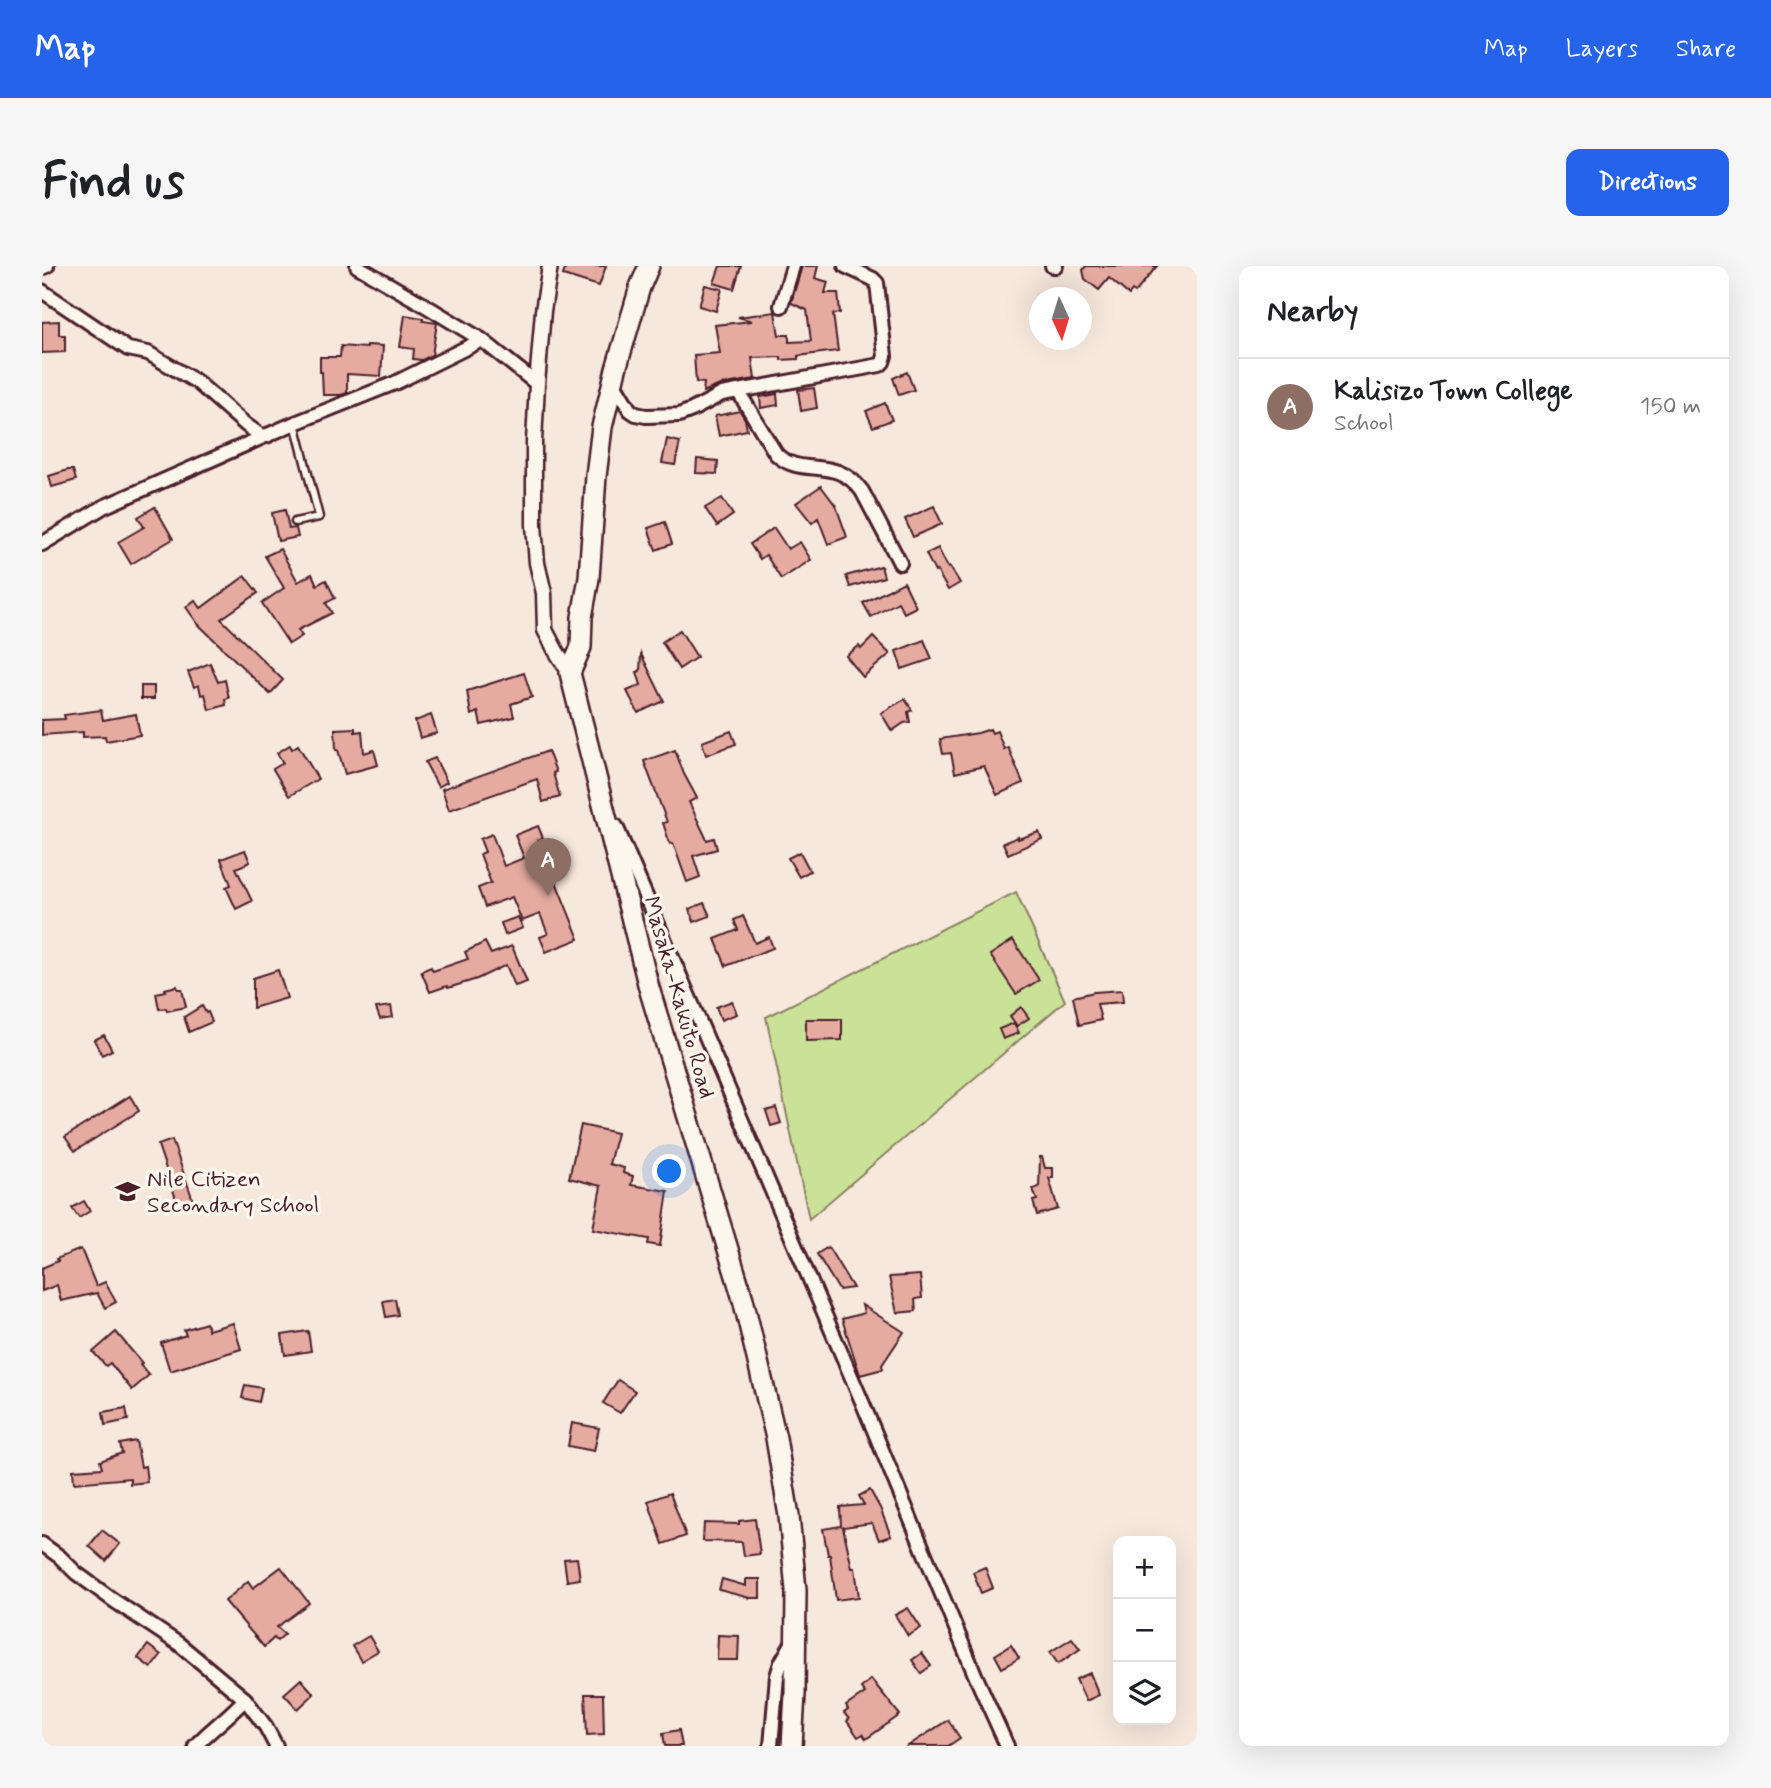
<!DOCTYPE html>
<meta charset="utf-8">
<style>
:root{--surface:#fff;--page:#f6f6f6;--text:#202124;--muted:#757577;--line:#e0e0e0;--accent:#2563eb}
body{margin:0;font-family:Mynerve,sans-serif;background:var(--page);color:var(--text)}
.controls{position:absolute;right:21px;bottom:21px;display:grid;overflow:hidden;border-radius:14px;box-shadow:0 7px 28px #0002}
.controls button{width:63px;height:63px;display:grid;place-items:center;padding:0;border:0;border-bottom:2px solid var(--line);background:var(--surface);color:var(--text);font:35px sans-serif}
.compass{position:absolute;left:987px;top:21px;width:63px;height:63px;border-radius:50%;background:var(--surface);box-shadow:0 7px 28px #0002;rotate:176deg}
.you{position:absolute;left:628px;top:906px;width:24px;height:24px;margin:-18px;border:5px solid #fff;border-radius:50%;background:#1a73e8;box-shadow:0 0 0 10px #1a73e833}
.badge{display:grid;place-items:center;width:46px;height:46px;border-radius:50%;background:var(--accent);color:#fff;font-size:23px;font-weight:700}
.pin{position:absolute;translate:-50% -58px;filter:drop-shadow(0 2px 4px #0008)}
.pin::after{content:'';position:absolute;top:37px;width:24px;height:21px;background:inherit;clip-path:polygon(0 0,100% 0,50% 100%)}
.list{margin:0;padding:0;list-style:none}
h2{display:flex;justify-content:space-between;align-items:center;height:91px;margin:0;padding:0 28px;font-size:30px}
h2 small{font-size:23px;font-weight:400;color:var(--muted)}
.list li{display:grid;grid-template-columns:46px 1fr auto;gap:21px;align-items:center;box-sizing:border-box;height:98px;padding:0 28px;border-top:2px solid var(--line)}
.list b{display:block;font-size:26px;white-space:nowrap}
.list p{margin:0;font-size:23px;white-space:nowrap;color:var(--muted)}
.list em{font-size:23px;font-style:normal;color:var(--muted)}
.icon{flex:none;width:38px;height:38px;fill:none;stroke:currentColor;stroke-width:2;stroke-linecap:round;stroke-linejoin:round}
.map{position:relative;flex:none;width:1155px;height:1480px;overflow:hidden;border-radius:14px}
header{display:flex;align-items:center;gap:42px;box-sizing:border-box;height:98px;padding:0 35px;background:var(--accent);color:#fff}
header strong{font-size:33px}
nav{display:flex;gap:38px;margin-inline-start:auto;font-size:24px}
.intro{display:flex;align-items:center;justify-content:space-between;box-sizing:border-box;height:168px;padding:0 42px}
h1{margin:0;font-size:49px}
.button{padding:18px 32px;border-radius:14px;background:var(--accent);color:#fff;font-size:24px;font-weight:700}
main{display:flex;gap:42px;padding:0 42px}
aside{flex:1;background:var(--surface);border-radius:14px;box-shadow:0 7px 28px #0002}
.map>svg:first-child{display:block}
</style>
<header>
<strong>Map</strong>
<nav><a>Map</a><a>Layers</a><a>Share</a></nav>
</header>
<div class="intro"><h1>Find us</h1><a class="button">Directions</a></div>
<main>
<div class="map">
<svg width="1155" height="1480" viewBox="0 0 1155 1480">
<rect width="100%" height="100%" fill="#f7e8dd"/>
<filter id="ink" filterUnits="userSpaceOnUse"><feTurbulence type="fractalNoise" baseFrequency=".0143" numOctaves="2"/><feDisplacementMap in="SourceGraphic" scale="14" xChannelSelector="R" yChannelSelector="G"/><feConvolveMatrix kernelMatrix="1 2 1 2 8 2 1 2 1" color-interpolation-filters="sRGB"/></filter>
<g filter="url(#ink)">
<polygon fill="#cae298" stroke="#8a8062" stroke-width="2" points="974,626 1023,735 767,953 724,751"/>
<g fill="#e5aba1" stroke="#4a1f2b" stroke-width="2">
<polygon points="524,0 564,0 557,20 521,9"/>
<polygon points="678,0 699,0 692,23 672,17"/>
<polygon points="760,0 776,0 773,12 786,16 783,27 796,27 798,47 791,48 796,85 756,90 756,93 739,94 739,91 710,92 713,113 678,119 661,126 662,117 654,116 652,89 678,87 673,59 710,55 696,51 733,46 737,69 747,69 747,76 769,75 765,44 749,37"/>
<polygon points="1044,0 1115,0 1093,27 1090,25 1087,29 1067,12 1057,24 1043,13 1041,4"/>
<polygon points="663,19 680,23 674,45 657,40"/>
<polygon points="363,49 381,52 381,55 395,57 390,89 380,94 371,93 372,83 358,81"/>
<polygon points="17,55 17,69 23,69 23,86 0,87 0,56"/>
<polygon points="325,79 341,80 339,110 305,108 305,127 299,129 281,129 280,106 278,106 278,91 298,91 299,80 325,82"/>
<polygon points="865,106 872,124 857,129 851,112"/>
<polygon points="772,122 775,142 759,145 756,124"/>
<polygon points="735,128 736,139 719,142 718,131"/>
<polygon points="843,137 850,154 831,161 824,145"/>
<polygon points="698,145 703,153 705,164 677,170 673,150"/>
<polygon points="625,173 638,176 633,199 620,197"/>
<polygon points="655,193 676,195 675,208 654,207"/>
<polygon points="26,204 31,204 34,214 10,221 7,210"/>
<polygon points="779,220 794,240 805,271 786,278 776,252 770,257 754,237"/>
<polygon points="680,232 691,249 675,260 663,242"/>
<polygon points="892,240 900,258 871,271 863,253"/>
<polygon points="113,241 131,273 89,298 76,276 102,261 96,251"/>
<polygon points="243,244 247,263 254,262 256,271 236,275 230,247"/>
<polygon points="623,256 630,278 614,284 606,262"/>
<polygon points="732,262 746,283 758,276 769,294 739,313 724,289 718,293 708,278"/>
<polygon points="896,282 906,302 908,301 918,317 906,324 895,305 893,306 884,288"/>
<polygon points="238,283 256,316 270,308 275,319 284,314 293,332 284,337 290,347 256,364 260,370 247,378 220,337 242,322 223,290"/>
<polygon points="839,300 842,311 808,321 804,310"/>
<polygon points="203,310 216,327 179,353 241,414 228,428 156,358 144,341 153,334 159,342"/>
<polygon points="862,316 874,341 862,347 856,336 829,351 821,337"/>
<polygon points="638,364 655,391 637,403 620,376"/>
<polygon points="831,371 848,388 821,411 804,390 817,380 819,383"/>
<polygon points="882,374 890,393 860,403 854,385"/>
<polygon points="599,388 622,435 596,447 585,425 599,419 595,406 598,405"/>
<polygon points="168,397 176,416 183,414 187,432 183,433 184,439 167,444 163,428 159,429 157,419 152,421 146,406"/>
<polygon points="482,407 490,431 469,438 472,451 439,459 436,446 429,449 425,425"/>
<rect x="99" y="420" width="13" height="13"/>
<polygon points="863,433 870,444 866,446 868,456 862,457 850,465 839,447"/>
<polygon points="59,444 61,454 94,448 98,469 64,475 63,470 41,471 41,466 0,469 0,454 23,453 22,449"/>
<polygon points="389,449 395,467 378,472 373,455"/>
<polygon points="313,462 313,466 320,465 322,487 332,484 336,499 303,508 296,484 294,484 293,463"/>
<polygon points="948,463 950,467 955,465 962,483 966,481 981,517 955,529 942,500 913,507 909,487 901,488 898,473 936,467"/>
<polygon points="689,465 694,478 664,489 660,476"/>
<polygon points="248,479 250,483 256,479 276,513 247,530 231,503 241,497 235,487"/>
<polygon points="633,484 642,508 655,532 647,536 665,574 672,572 675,583 651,590 658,611 645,616 631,577 628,578 621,557 625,556 602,495"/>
<polygon points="506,485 514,506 511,507 518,531 501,536 495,513 407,544 400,523"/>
<polygon points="393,492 405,516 396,521 383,496"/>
<polygon points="496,560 501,572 496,574 502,587 500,589 508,612 512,611 537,673 504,686 498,671 506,668 498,648 480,655 470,631 443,641 436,622 449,617 438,588 443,586 438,573 450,568 462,600 482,592 473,569"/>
<polygon points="997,566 1000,573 966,588 961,577 976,571 976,573"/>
<polygon points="203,584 208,596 194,602 210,635 194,643 184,621 189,619 179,593"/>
<polygon points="758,586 768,605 757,611 746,592"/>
<polygon points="662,637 668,650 652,656 647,643"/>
<polygon points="701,650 713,677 727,671 731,682 684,700 673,673 696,664 692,654"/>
<polygon points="476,651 481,662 463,669 459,657"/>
<polygon points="971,674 997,714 974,728 948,689"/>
<polygon points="443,676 449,688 470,680 485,716 473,720 464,699 435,713 406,722 405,720 388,726 379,705 389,701 391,705 426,693 423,686"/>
<polygon points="236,704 245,732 211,742 211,712"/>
<polygon points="135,720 136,723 140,723 144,741 125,745 124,742 117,743 114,727 124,725 123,723"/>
<polygon points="1080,724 1081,736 1055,738 1059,754 1037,759 1031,731 1052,726"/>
<polygon points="690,735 695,748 679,754 674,741"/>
<polygon points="160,740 164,747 166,746 170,756 147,766 142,751"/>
<polygon points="349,740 351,751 338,753 334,742"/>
<polygon points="979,741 987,752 975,760 968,750"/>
<polygon points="764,753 800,753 800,774 764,775"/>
<polygon points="972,757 977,767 961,773 957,763"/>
<polygon points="62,769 70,784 60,789 52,774"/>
<polygon points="88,830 97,845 33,885 23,871"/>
<polygon points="734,842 739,857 729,860 724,845"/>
<polygon points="539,859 575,867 567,898 582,902 581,907 591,910 589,919 626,925 618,980 606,978 607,973 551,963 559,920 527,912"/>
<polygon points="130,874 151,934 136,939 116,879"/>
<polygon points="998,891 1000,891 1003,902 1011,902 1011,912 1007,912 1016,943 995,949 991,935 995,934 991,923 997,921"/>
<polygon points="42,935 48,945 37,952 30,942"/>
<polygon points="786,981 791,989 811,1022 797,1024 775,988"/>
<polygon points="39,983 54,1020 63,1016 74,1036 63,1042 55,1027 19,1035 15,1019 0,1025 0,1002 16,995 14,993"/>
<polygon points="878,1009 880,1032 873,1033 874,1045 855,1047 847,1011"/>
<polygon points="353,1033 356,1049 344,1051 341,1035"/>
<polygon points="820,1039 862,1066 840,1099 841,1103 818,1109 800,1053 822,1047"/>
<polygon points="164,1057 166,1064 191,1057 199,1083 128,1105 119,1077 144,1069 142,1064"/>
<polygon points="266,1065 269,1085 243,1089 240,1069"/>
<polygon points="74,1066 100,1097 98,1099 107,1109 90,1124 68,1097 64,1100 51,1086"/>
<polygon points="576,1114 593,1125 578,1147 561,1137"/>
<polygon points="203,1119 220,1122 217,1136 200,1132"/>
<polygon points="84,1142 86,1154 63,1159 61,1146"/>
<polygon points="530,1157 557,1162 552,1185 526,1180"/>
<polygon points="94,1175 99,1201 103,1200 105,1216 88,1218 88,1212 32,1217 31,1204 60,1202 58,1195 80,1187 78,1178"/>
<polygon points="828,1224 838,1242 849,1270 837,1274 830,1257 801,1261 810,1302 813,1302 817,1331 794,1334 788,1289 786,1289 781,1263 799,1260 798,1241 822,1239 817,1230"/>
<polygon points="628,1227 644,1270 621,1278 606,1235"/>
<polygon points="713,1253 718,1288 702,1290 700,1276 661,1275 662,1257 697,1258 697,1255"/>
<polygon points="60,1264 78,1278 64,1295 47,1280"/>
<polygon points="535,1292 538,1313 525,1315 522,1293"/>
<polygon points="239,1301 267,1337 235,1361 243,1368 235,1375 232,1372 222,1381 183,1335 206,1315 211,1322"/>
<polygon points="943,1301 951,1322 939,1327 931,1306"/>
<polygon points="680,1313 704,1320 704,1313 718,1313 718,1332 708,1332 677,1324"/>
<polygon points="866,1342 879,1362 866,1370 853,1349"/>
<polygon points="676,1369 697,1370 696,1394 675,1394"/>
<polygon points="327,1370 336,1385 319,1395 310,1380"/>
<polygon points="1030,1372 1038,1383 1016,1398 1008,1386"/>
<polygon points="106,1379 119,1389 109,1402 96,1392"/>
<polygon points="969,1379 977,1392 960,1402 953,1389"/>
<polygon points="880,1387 889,1400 879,1407 870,1394"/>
<polygon points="1048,1407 1057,1429 1044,1435 1034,1413"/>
<polygon points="259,1413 272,1428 256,1443 242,1428"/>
<polygon points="829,1413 858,1449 824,1473 821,1468 816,1471 805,1455 807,1453 802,1447 806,1444 804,1440 823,1427 819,1422"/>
<polygon points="543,1428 561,1428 562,1468 545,1469"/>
<polygon points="906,1454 918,1472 906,1480 866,1480"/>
<polygon points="637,1464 640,1480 623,1480 621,1467"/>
</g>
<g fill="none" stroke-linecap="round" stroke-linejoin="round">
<defs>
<polyline id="service" points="253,157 277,251 253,256"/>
<g id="minor">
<polyline points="315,0 379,37 440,74"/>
<polyline points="1010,0 1014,0"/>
<polyline points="0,2 5,0"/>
<polyline points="0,25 86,83 106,87 155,116 204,159 218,169 225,170"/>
<polyline points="739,40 751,0"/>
<polyline points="571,116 588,144 594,148 604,150 637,149 650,144 680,128 838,99 841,96 843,90 835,17 831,13 803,0"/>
<path d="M696,125L734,188C759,213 793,188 820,225L858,297"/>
<polyline points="0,278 61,241 253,157 353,117 440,74 495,118"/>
<polyline points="574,560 821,1138 934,1411 965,1480"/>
<path d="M0,1278L18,1291L34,1307L71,1334L137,1378L203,1433C188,1450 169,1463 153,1480"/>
<polyline points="203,1433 224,1461 234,1480"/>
<polyline points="729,1480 735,1410 739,1397 751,1376"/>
</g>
<polyline id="tertiary" points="508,0 501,45 495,118 492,176 492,259 495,297 502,327 503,364 514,385 528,407"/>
<polyline id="trunk" points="607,0 598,21 574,103 560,161 554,210 547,312 540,351 539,381 528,407 607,722 701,1033 734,1172 747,1250 754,1324 753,1428 750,1480"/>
</defs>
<use href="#service" stroke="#4a1f2b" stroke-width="11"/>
<use href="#minor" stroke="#4a1f2b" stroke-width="18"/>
<use href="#tertiary" stroke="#4a1f2b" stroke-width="19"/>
<use href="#trunk" stroke="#4a1f2b" stroke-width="24"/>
<use href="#service" stroke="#fbf7ec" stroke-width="6"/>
<use href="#minor" stroke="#fbf7ec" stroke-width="12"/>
<use href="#tertiary" stroke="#fbf7ec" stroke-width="14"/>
<use href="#trunk" stroke="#fbf7ec" stroke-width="19"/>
</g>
</g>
<defs>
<symbol id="school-bare" viewBox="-9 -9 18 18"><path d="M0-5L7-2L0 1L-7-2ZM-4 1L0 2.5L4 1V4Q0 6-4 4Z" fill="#4a1f2b" stroke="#fbf7ec" stroke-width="2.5" paint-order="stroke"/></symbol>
</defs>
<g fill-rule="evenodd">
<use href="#school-bare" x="68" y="908" width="35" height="35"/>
</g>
<g text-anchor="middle" stroke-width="7" stroke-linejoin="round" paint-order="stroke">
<g font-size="23" fill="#4a1f2b" stroke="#fbf7ec">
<text transform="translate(638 731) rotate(74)" y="8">Masaka-Kakuto Road</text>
</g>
<g font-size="23" fill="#4a1f2b" stroke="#fbf7ec" text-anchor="start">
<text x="105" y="920">Nile Citizen<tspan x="105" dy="26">Secondary School</tspan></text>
</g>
</g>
</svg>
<div class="controls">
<button>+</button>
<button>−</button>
<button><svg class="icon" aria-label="layers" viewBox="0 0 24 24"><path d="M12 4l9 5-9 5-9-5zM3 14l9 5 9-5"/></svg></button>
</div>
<svg class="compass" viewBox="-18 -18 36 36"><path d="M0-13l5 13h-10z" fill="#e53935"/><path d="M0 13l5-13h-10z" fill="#757577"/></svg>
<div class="you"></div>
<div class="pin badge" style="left:506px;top:630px;background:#8d6e63">A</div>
</div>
<aside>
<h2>Nearby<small></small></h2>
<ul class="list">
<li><span class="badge" style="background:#8d6e63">A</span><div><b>Kalisizo Town College</b><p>School</p></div><em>150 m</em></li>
</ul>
</aside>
</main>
